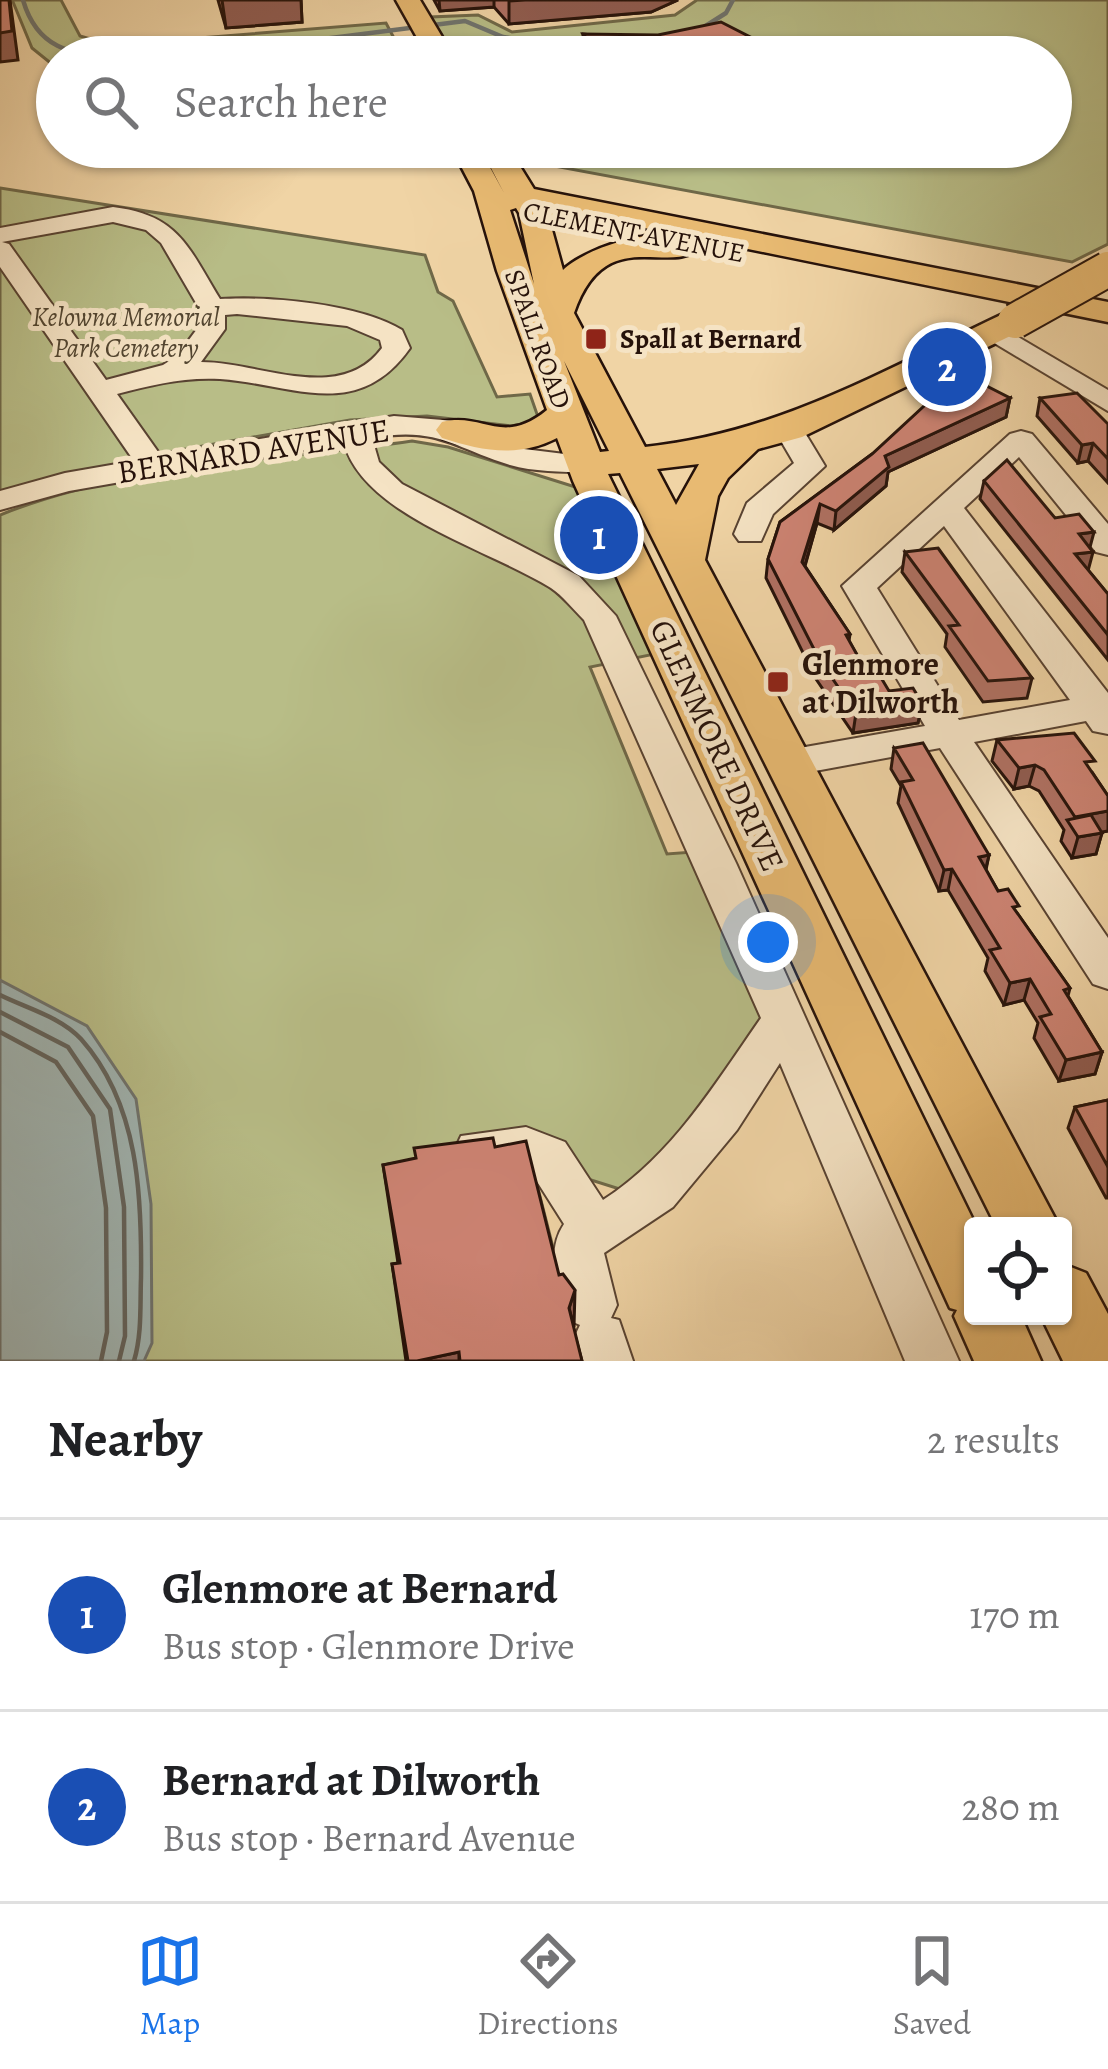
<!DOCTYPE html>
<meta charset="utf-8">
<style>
:root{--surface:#fff;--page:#f6f6f6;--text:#202124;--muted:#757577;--line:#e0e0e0;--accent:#1a73e8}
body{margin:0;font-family:Alegreya,serif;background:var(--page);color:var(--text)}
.controls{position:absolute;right:36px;bottom:36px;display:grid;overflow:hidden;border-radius:12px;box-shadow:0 3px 9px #0004}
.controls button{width:108px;height:108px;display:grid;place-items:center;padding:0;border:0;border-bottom:3px solid var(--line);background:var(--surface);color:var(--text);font:60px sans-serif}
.you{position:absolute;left:768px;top:942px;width:42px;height:42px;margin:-30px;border:9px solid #fff;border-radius:50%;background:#1a73e8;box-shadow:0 0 0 18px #1a73e833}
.badge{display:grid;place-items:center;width:78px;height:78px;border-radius:50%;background:var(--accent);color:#fff;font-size:39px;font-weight:700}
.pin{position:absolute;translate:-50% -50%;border:6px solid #fff;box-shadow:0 3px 12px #0006}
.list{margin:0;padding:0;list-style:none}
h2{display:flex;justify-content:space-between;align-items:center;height:156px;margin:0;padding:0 48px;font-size:51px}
h2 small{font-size:39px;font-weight:400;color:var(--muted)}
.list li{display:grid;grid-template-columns:78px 1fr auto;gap:36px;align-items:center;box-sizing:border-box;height:192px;padding:0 48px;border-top:3px solid var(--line)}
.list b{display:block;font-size:45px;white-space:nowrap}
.list p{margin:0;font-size:39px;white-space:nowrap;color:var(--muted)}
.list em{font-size:39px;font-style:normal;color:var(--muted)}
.icon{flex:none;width:66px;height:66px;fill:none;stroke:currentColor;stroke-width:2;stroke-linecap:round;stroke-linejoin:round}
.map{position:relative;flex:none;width:1108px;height:1361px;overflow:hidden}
.search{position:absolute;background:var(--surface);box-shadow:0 3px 9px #0004;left:36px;right:36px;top:36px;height:132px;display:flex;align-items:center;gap:30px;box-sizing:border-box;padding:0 42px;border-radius:66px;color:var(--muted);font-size:45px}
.sheet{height:540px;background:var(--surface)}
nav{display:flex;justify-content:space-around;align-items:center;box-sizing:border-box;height:168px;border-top:3px solid var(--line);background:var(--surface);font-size:33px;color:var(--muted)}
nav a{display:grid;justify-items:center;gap:6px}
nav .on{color:var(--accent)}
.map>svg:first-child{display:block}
</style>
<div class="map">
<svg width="1108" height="1361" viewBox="0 0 1108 1361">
<rect width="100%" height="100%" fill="#f0d4a5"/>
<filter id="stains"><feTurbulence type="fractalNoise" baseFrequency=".00167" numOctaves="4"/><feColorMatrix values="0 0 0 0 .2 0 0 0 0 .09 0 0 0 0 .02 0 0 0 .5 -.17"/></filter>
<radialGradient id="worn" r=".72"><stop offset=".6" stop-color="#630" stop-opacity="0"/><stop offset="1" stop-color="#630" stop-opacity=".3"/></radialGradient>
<g fill="#b8bd87" stroke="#6f6848" stroke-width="3">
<polygon points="7,0 61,0 80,36 111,45 386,23 395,40 210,57 57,57 57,65 53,65 32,48 13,2"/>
<polygon points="697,0 1108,0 1108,244 1072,262 511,158 506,147 1051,147 1051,57 597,57 447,48 431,17 478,15 512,32 675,15"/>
<polygon points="0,188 425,255 438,292 453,301 497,397 530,394 538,417 533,422 511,426 427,416 350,420 158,454 0,494"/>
<path d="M412,441L448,447L585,490L655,654L590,667L667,854L693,852L755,994L764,1026L722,1085L629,1192L531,1161L582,1361H0V515C129,463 276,461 412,441Z"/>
</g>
<polygon fill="#a0b5b3" stroke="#6f746f" stroke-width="3" points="0,980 87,1026 136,1099 151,1204 152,1343 144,1361 0,1361"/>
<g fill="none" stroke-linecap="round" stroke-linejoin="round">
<g stroke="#63645e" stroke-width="4.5">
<path d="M0,995C26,1008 61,1017 81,1039C139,1104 142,1196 141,1278C140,1306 142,1334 134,1361"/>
<polyline points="0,1012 68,1047 110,1109 124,1207 125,1336 119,1361"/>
<polyline points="0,1032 56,1062 93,1116 106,1208 107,1332 101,1361"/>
</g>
<g stroke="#6f746f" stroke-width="4.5">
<path d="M23,0C37,48 70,55 116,57"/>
<polyline points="696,32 726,13 733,0"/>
<polyline points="145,57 189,56 465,21 503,37 592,51"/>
</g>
<defs>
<g id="minor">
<polygon points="441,51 507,51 517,57 431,57"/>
<path d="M113,207C179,215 188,247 220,299C270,296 360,304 402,330L410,348C357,423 293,384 220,379C183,377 152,385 117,394L161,456L394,416L455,421L524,449L597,458L601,464L597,470L586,473C562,471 533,472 510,465C454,448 437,426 372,438L379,462L402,484L579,576L616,616L736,863L959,1361H905L780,1063L737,1130L673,1207L604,1253L617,1305L611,1318L619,1320L633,1361H579L574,1338L580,1325L573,1322C559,1292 544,1254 564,1224L531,1172C509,1163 485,1174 461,1166L454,1151L461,1136L526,1127L565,1142L603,1200C672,1156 715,1084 761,1018L584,620C573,609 563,596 551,588C489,549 364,516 344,443L69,491L0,510V491L65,473L134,461L0,267V228ZM113,222L146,230L161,243L199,308L197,329L177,356L163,365L106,380L9,244L2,242ZM237,314L347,326L380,340L382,348C340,405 260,362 201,362L225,329V315Z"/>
<polygon points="996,324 1108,390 1108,411 986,338 982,332 986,326"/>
<polygon points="789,420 799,423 825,466 773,514 761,541 739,541 734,534 747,503 794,463 774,429"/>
<path d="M1021,431L1032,434L1108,524V555L1096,552L1019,457L964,508L1108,693V734L1093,731L1086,721L974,742L1108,938V989L1093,984L940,748L788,776L775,772L769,763L775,754L788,750L925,726L842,586L1010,434ZM944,526L1070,700L959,720L877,588Z"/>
</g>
<g id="major">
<polygon points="396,0 420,0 454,57 428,57"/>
<path d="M451,147H479L504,193L480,147H508L534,189L1108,302V322L546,208L563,270C587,246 676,218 702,246C671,279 606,220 574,313L645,447C779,433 884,370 1003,314L1015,311L1032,321L1027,328L802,437L758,449L728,478L718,496L705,560L1059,1226H996L620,473L608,474L976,1226L973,1316H1021L1041,1361H974L954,1316L957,1310L950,1308L573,481L557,438C518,458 482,451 442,438L436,430L442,422C484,412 502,447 547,410L497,271L474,191ZM516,208L519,213L534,284L510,210ZM564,361L609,451L600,452ZM699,464L676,505L657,469Z"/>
<polygon points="1063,1264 1086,1273 1108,1314 1108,1361 1063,1361 1041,1316 1063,1316"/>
</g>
</defs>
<use href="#minor" stroke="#584231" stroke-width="4"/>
<use href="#major" stroke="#26120a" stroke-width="5"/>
<use href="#minor" fill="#f5e3c4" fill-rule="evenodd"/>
<use href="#major" fill="#e8ba72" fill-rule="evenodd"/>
<defs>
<polyline id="major-bridge" points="1015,321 1108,269"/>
</defs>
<use href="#major-bridge" stroke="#26120a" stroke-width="38" stroke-linecap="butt"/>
<use href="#major-bridge" stroke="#e8ba72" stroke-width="34"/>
</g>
<g fill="#b07163" stroke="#26120a" stroke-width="3">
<polygon points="218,0 301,0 302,22 226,28"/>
<polygon points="434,0 678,0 651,12 509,24 494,7 440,11"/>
<polygon points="583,34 773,57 583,57"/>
<polygon points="1010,398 1006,417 888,472 886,486 834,530 817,523 805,566 850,634 849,641 870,678 889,691 922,703 918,723 853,733 816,679 766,578 768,559 780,522 872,454"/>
<polygon points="1040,398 1108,424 1108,483 1088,461 1078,463 1037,416"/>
<polygon points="984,481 1055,518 1090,548 1088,570 1108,594 1108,660 980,499"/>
<polygon points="905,552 1032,678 1027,698 983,702 945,647 947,634 902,572"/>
<polygon points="997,740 1092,772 1108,796 1108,831 1102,832 1096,854 1072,858 1061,841 1064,830 1039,791 1029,786 1014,789 992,761"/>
<polygon points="894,748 989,855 986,870 998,891 1017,913 1070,988 1068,996 1102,1052 1095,1074 1059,1081 1034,1038 1038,1023 1024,1000 1004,1005 985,971 988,958 948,890 939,891 898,803 901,786 891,769"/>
<polygon points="1108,1100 1108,1198 1106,1198 1068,1128 1075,1107"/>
<polygon points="495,1147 559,1275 582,1361 406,1361 392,1264 398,1263 383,1165"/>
</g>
<g fill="#905c50" stroke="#26120a" stroke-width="3">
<polygon points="10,0 18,60 0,62 0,33"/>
<polygon points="222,0 301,0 302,22 226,28"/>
<polygon points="439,0 494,0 494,7 440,11"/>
<polygon points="525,0 678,0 651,12 509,24 509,1"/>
<polygon points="1010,398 1006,417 888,472 886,486 834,530 836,511 885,456"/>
<polygon points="1093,443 1088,461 1078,463 1082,445"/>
<polygon points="820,504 817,523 800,582 802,562"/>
<polygon points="1094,532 1089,551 1079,534"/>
<polygon points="1093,552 1088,571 1075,554"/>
<polygon points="922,703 918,723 853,733 856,713"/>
<polygon points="1035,765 1029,786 1014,789 1019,768"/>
<polygon points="1108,811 1108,831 1078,836 1075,817"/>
<polygon points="1102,833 1096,854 1072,858 1078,837"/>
<polygon points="989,855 984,876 979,857"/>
<polygon points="952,869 948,890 939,891 944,870"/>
<polygon points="1030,979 1024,1000 1004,1005 1010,983"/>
<polygon points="1102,1052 1095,1074 1059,1081 1066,1060"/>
<polygon points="575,1290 574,1327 569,1308"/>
<polygon points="459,1352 459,1361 417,1361"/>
</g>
<g fill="#cd8373" stroke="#26120a" stroke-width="3">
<polygon points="0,0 9,0 12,31 0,33"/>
<polygon points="721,22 760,42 773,57 600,57 583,34 658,35"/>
<polygon points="971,378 1010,398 885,456 889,467 836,511 820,504 802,562 850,634 846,635 870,678 880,676 889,691 913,688 922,703 856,713 819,659 768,559 780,522 872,454 936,395"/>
<polygon points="1077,393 1108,424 1108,459 1093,443 1082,445 1040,398"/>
<polygon points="1007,460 1055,518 1079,514 1094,532 1079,534 1093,552 1075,554 1108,594 1108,635 984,481"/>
<polygon points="938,548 1032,678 988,681 949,626 959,625 905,552"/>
<polygon points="1074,733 1095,761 1085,762 1108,796 1108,811 1075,817 1044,770 1035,765 1019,768 997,740"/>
<polygon points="923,743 989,855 979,857 998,891 1008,889 1019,906 1013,907 1070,988 1064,990 1102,1052 1066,1060 1040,1017 1051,1014 1030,979 1010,983 990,950 1000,948 952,869 944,870 901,782 913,780 894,748"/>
<polygon points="1091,815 1102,833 1078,837 1067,820"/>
<polygon points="1108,1100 1108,1167 1075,1107"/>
<polygon points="493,1138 495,1147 526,1141 559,1275 563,1274 575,1290 569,1308 582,1361 460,1361 459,1352 417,1361 408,1361 392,1264 400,1263 383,1165 416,1158 414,1148"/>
</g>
<g fill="#8f2418" stroke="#f5e3c4" stroke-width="4.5">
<rect x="584" y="327" width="24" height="24" rx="6"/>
<rect x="766" y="670" width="24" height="24" rx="6"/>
</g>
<g text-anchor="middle" stroke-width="10" stroke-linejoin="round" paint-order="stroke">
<g font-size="27" fill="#26120a" stroke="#f5e3c4">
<text transform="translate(634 232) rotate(11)" y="9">CLEMENT AVENUE</text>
<text transform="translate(538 339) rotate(70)" y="9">SPALL ROAD</text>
</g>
<g font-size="27" font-style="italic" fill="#524530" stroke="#f5e3c4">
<text x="126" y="326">Kelowna Memorial<tspan x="126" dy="31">Park Cemetery</tspan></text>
</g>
<g font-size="27" font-weight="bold" fill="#26120a" stroke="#f5e3c4" text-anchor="start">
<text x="620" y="348">Spall at Bernard</text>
</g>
<g font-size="33" fill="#26120a" stroke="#f5e3c4">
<text transform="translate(253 450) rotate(-9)" y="12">BERNARD AVENUE</text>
<text transform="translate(718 745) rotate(65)" y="12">GLENMORE DRIVE</text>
</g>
<g font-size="33" font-weight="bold" fill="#26120a" stroke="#f5e3c4" text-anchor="start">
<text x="802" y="675">Glenmore<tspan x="802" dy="38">at Dilworth</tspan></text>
</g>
</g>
<rect width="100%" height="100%" filter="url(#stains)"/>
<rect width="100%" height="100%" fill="url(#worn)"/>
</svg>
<div class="controls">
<button><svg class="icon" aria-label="locate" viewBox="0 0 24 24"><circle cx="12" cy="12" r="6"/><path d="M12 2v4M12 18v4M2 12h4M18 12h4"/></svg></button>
</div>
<div class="you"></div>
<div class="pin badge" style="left:599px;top:535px;background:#1a4fb4">1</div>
<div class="pin badge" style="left:947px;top:367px;background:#1a4fb4">2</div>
<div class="search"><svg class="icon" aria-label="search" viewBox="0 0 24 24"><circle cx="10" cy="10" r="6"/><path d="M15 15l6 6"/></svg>Search here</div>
</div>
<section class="sheet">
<h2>Nearby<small>2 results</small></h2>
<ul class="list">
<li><span class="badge" style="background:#1a4fb4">1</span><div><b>Glenmore at Bernard</b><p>Bus stop · Glenmore Drive</p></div><em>170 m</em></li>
<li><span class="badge" style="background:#1a4fb4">2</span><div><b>Bernard at Dilworth</b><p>Bus stop · Bernard Avenue</p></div><em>280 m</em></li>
</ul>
</section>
<nav>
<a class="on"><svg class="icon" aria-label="map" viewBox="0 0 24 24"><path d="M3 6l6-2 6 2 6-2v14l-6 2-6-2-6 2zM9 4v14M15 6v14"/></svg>Map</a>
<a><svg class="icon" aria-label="directions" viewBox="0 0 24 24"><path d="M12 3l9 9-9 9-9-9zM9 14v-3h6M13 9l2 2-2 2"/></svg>Directions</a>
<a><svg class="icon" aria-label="saved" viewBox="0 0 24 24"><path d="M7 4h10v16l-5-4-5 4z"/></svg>Saved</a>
</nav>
